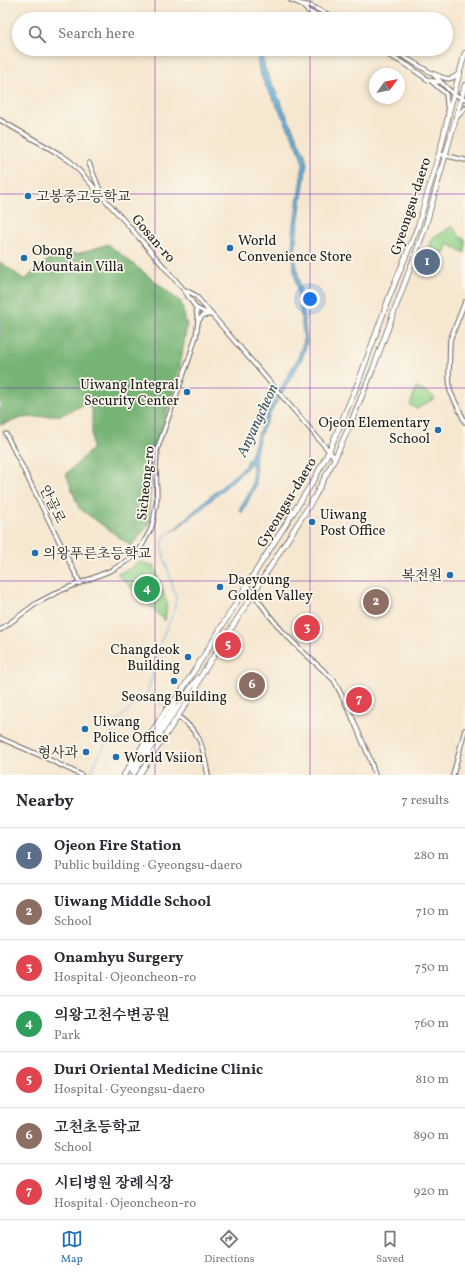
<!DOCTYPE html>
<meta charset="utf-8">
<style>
:root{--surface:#fff;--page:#f2f2f3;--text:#2b2b33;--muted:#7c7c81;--line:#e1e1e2;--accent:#1f6fb2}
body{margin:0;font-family:Vollkorn,"Noto Serif KR",serif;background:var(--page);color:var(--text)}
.compass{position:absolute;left:369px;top:68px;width:36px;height:36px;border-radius:50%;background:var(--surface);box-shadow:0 2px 6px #0003;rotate:57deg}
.you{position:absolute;left:310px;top:299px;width:14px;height:14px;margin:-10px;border:3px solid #fff;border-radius:50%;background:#1a73e8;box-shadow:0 0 0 6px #1a73e833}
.badge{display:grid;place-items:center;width:26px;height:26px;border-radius:50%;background:var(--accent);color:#fff;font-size:13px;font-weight:700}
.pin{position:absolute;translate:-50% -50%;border:2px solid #fff;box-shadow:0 1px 4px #0006}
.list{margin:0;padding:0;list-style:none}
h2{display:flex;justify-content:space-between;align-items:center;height:52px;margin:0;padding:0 16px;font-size:17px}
h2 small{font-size:13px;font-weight:400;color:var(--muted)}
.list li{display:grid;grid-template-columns:26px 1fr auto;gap:12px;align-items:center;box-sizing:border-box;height:56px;padding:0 16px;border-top:1px solid var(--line)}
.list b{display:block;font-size:15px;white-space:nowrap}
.list p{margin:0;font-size:13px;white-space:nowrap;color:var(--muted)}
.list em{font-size:13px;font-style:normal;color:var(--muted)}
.icon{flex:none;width:22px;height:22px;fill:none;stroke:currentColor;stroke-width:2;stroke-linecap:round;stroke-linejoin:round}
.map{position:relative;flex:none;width:465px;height:775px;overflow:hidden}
.search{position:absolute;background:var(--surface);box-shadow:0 2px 6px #0003;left:12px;right:12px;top:12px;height:44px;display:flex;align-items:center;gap:10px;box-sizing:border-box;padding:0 14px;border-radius:22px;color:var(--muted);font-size:15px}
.sheet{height:444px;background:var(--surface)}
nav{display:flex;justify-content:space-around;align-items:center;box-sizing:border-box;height:56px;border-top:1px solid var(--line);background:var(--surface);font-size:11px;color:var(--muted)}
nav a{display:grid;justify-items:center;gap:2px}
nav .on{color:var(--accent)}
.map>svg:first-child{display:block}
</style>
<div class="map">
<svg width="465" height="775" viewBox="0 0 465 775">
<rect width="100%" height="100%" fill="#fbf7ec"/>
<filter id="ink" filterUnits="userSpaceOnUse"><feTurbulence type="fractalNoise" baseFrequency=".025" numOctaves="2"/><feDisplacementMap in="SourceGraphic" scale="8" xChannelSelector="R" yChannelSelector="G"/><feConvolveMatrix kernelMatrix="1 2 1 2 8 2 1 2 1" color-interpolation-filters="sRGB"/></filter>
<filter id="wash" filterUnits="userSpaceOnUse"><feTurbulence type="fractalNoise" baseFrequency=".012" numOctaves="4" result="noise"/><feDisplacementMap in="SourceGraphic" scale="16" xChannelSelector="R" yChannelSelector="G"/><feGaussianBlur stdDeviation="0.9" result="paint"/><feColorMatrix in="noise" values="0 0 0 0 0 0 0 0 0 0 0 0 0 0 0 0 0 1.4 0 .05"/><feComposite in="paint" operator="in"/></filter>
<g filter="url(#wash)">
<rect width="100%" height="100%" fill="#f6e7d0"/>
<g fill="#93d288" stroke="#587752">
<polygon points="452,226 460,237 465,239 465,253 448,244 444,253 430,249 430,242 433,237 438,235"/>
<polygon points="416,388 429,393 435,398 417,409 410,405"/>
<polygon points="138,562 149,564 155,567 167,604 165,621 117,574 131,568"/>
</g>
<polygon fill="#76b474" stroke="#496848" points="108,244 181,302 187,325 180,366 172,396 158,439 150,492 149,525 131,546 79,508 66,474 92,449 92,409 85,404 62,415 22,418 0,425 0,262 25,280 38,267 60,252 77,254"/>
<path fill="#65b1de" stroke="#40667d" d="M256,49H261L265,69L305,155L307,164L297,231L295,255L302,300L307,342L302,359L270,414L260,436L255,456L256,485L242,513L239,510C251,491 255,484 252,462L248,467L199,511L172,532L197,508L244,467L251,456L258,434L268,412L298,357L304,341L299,302L292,257L293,231L303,164L298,148L273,98L266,87L259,70Z"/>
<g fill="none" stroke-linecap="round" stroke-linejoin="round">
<g stroke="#65b1de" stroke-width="1">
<polyline points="147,695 163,706"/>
<polyline points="89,775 103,748 120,718 147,694 157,658 158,648 174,611 176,597 163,553 162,545 165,536 173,531"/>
</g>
</g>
</g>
<g filter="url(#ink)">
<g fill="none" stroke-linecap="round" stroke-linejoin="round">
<polyline stroke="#cabeac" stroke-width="4.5" stroke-dasharray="4.5 2" stroke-linecap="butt" points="129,775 132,770"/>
<defs>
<g id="minor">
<polyline points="291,0 301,4 311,6 337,19"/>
<polyline points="302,5 308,11 323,19"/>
<polyline points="377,49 407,65 428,80 439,82"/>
<polyline points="391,49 433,74 453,94 465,99"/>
<path d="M434,74C445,78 450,83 460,72"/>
<polyline points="431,81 446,94 448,112"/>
<polyline points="457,117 465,108"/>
<polyline points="0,120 61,155 71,162 82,174 128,225 184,290 196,308 213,316 335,458"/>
<polyline points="439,154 465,160"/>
<polyline points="89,163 101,193"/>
<polyline points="185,290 195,295 212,315"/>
<polyline points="465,302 450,340 449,374 450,391 465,422"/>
<polyline points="198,322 203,315 208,315"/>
<polyline points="6,434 80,583"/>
<polyline points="247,585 269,615 283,632 301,650 334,680 350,712 370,759 375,775"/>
<polyline points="0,630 37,603 60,591 112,570 132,558 139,551 151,529 154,518 157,498 156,469 157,450 189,359 196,336 198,322 196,308"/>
<path d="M178,716C203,736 202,745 208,775"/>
<polyline points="0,738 46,758 81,775"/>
<polyline points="453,775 465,730"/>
</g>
<g id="major">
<polyline points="132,770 171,711 175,702"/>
<polyline points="134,773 192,686 198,678"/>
<polyline points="124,775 168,707 179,695 216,636 247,585 314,480 329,451 358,383 390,295 418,226 441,147 450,108 465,53"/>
<polyline points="139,775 196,689 201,676 314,498 335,458 349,427 373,369 425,228 465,85"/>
</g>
</defs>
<use href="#minor" stroke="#68635b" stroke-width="5.5"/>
<use href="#major" stroke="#68635b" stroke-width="6"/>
<use href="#minor" stroke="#fff" stroke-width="3.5"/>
<use href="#major" stroke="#fff" stroke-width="4.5"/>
</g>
</g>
<path fill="none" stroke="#7b2cbf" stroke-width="1" stroke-opacity="0.55" d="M155,0V19M310,0V19M155,49V775M310,49V775M0,194H465M0,388H465M0,581H465"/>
<g fill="#1f6fb2" stroke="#fbf7ec" stroke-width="1.5">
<circle cx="28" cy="196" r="4"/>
<circle cx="230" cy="248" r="4"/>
<circle cx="24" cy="258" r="4"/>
<circle cx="187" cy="392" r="4"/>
<circle cx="438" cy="430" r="4"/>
<circle cx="312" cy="522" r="4"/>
<circle cx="35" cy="553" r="4"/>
<circle cx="450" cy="575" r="4"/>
<circle cx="220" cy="587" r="4"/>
<circle cx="188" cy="657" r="4"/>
<circle cx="174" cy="681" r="4"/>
<circle cx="85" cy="729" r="4"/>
<circle cx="86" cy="752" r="4"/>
<circle cx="116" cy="757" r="4"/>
</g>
<g text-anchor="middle" stroke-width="3.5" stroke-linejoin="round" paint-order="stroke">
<g font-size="14" fill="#1c1c1c" stroke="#fbf7ec" text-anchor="start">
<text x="36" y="201">고봉중고등학교</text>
<text x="238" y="245">World<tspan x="238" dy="16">Convenience Store</tspan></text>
<text x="32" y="255">Obong<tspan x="32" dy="16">Mountain Villa</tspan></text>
<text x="179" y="389" text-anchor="end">Uiwang Integral<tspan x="179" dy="16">Security Center</tspan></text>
<text x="430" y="427" text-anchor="end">Ojeon Elementary<tspan x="430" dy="16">School</tspan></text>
<text x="320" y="519">Uiwang<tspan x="320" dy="16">Post Office</tspan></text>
<text x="43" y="558">의왕푸른초등학교</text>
<text x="442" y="580" text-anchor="end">복전원</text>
<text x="228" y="584">Daeyoung<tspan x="228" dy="16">Golden Valley</tspan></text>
<text x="180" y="654" text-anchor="end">Changdeok<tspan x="180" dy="16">Building</tspan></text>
<text x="174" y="701" text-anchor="middle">Seosang Building</text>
<text x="93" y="726">Uiwang<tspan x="93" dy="16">Police Office</tspan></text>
<text x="78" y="757" text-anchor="end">형사과</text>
<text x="124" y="762">World Vsiion</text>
</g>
<g font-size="14" fill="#1c1c1c" stroke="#fbf7ec">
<text transform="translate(410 206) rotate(-72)" y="5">Gyeongsu-daero</text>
<text transform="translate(154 238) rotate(49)" y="5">Gosan-ro</text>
<text transform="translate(145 483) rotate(-84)" y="5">Sicheong-ro</text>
<text transform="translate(286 502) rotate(-59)" y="5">Gyeongsu-daero</text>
<text transform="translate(53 504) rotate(64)" y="5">안골로</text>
</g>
<g font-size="15" font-style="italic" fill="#39586a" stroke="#fbf7ec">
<text transform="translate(257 420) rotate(-65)" y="5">Anyangcheon</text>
</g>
</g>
</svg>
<svg class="compass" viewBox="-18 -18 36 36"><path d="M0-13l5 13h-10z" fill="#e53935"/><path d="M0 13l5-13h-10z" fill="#7c7c81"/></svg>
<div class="you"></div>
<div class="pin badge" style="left:427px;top:262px;background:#5c6f8a">1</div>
<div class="pin badge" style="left:376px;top:602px;background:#8d6e63">2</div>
<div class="pin badge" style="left:307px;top:628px;background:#e0444e">3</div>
<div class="pin badge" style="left:147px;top:589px;background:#2e9e5b">4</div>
<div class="pin badge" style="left:228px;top:645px;background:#e0444e">5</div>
<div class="pin badge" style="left:252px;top:685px;background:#8d6e63">6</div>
<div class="pin badge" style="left:359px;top:700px;background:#e0444e">7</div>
<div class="search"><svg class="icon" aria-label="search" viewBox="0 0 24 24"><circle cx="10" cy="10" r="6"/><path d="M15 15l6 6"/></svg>Search here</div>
</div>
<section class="sheet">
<h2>Nearby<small>7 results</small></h2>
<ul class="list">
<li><span class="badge" style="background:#5c6f8a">1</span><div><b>Ojeon Fire Station</b><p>Public building · Gyeongsu-daero</p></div><em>280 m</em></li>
<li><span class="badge" style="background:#8d6e63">2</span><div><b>Uiwang Middle School</b><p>School</p></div><em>710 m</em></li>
<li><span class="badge" style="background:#e0444e">3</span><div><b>Onamhyu Surgery</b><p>Hospital · Ojeoncheon-ro</p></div><em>750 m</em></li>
<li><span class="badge" style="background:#2e9e5b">4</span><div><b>의왕고천수변공원</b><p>Park</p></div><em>760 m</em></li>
<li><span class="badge" style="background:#e0444e">5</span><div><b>Duri Oriental Medicine Clinic</b><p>Hospital · Gyeongsu-daero</p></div><em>810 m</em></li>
<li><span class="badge" style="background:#8d6e63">6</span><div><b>고천초등학교</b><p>School</p></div><em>890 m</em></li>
<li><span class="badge" style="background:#e0444e">7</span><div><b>시티병원 장례식장</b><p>Hospital · Ojeoncheon-ro</p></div><em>920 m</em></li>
</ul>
</section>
<nav>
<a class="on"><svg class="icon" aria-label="map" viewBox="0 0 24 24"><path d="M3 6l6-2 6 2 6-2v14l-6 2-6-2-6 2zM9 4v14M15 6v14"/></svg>Map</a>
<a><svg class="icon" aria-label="directions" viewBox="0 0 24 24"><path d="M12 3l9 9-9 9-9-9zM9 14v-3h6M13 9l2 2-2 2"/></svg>Directions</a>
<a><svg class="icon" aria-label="saved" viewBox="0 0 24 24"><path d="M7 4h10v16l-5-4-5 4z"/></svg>Saved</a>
</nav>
